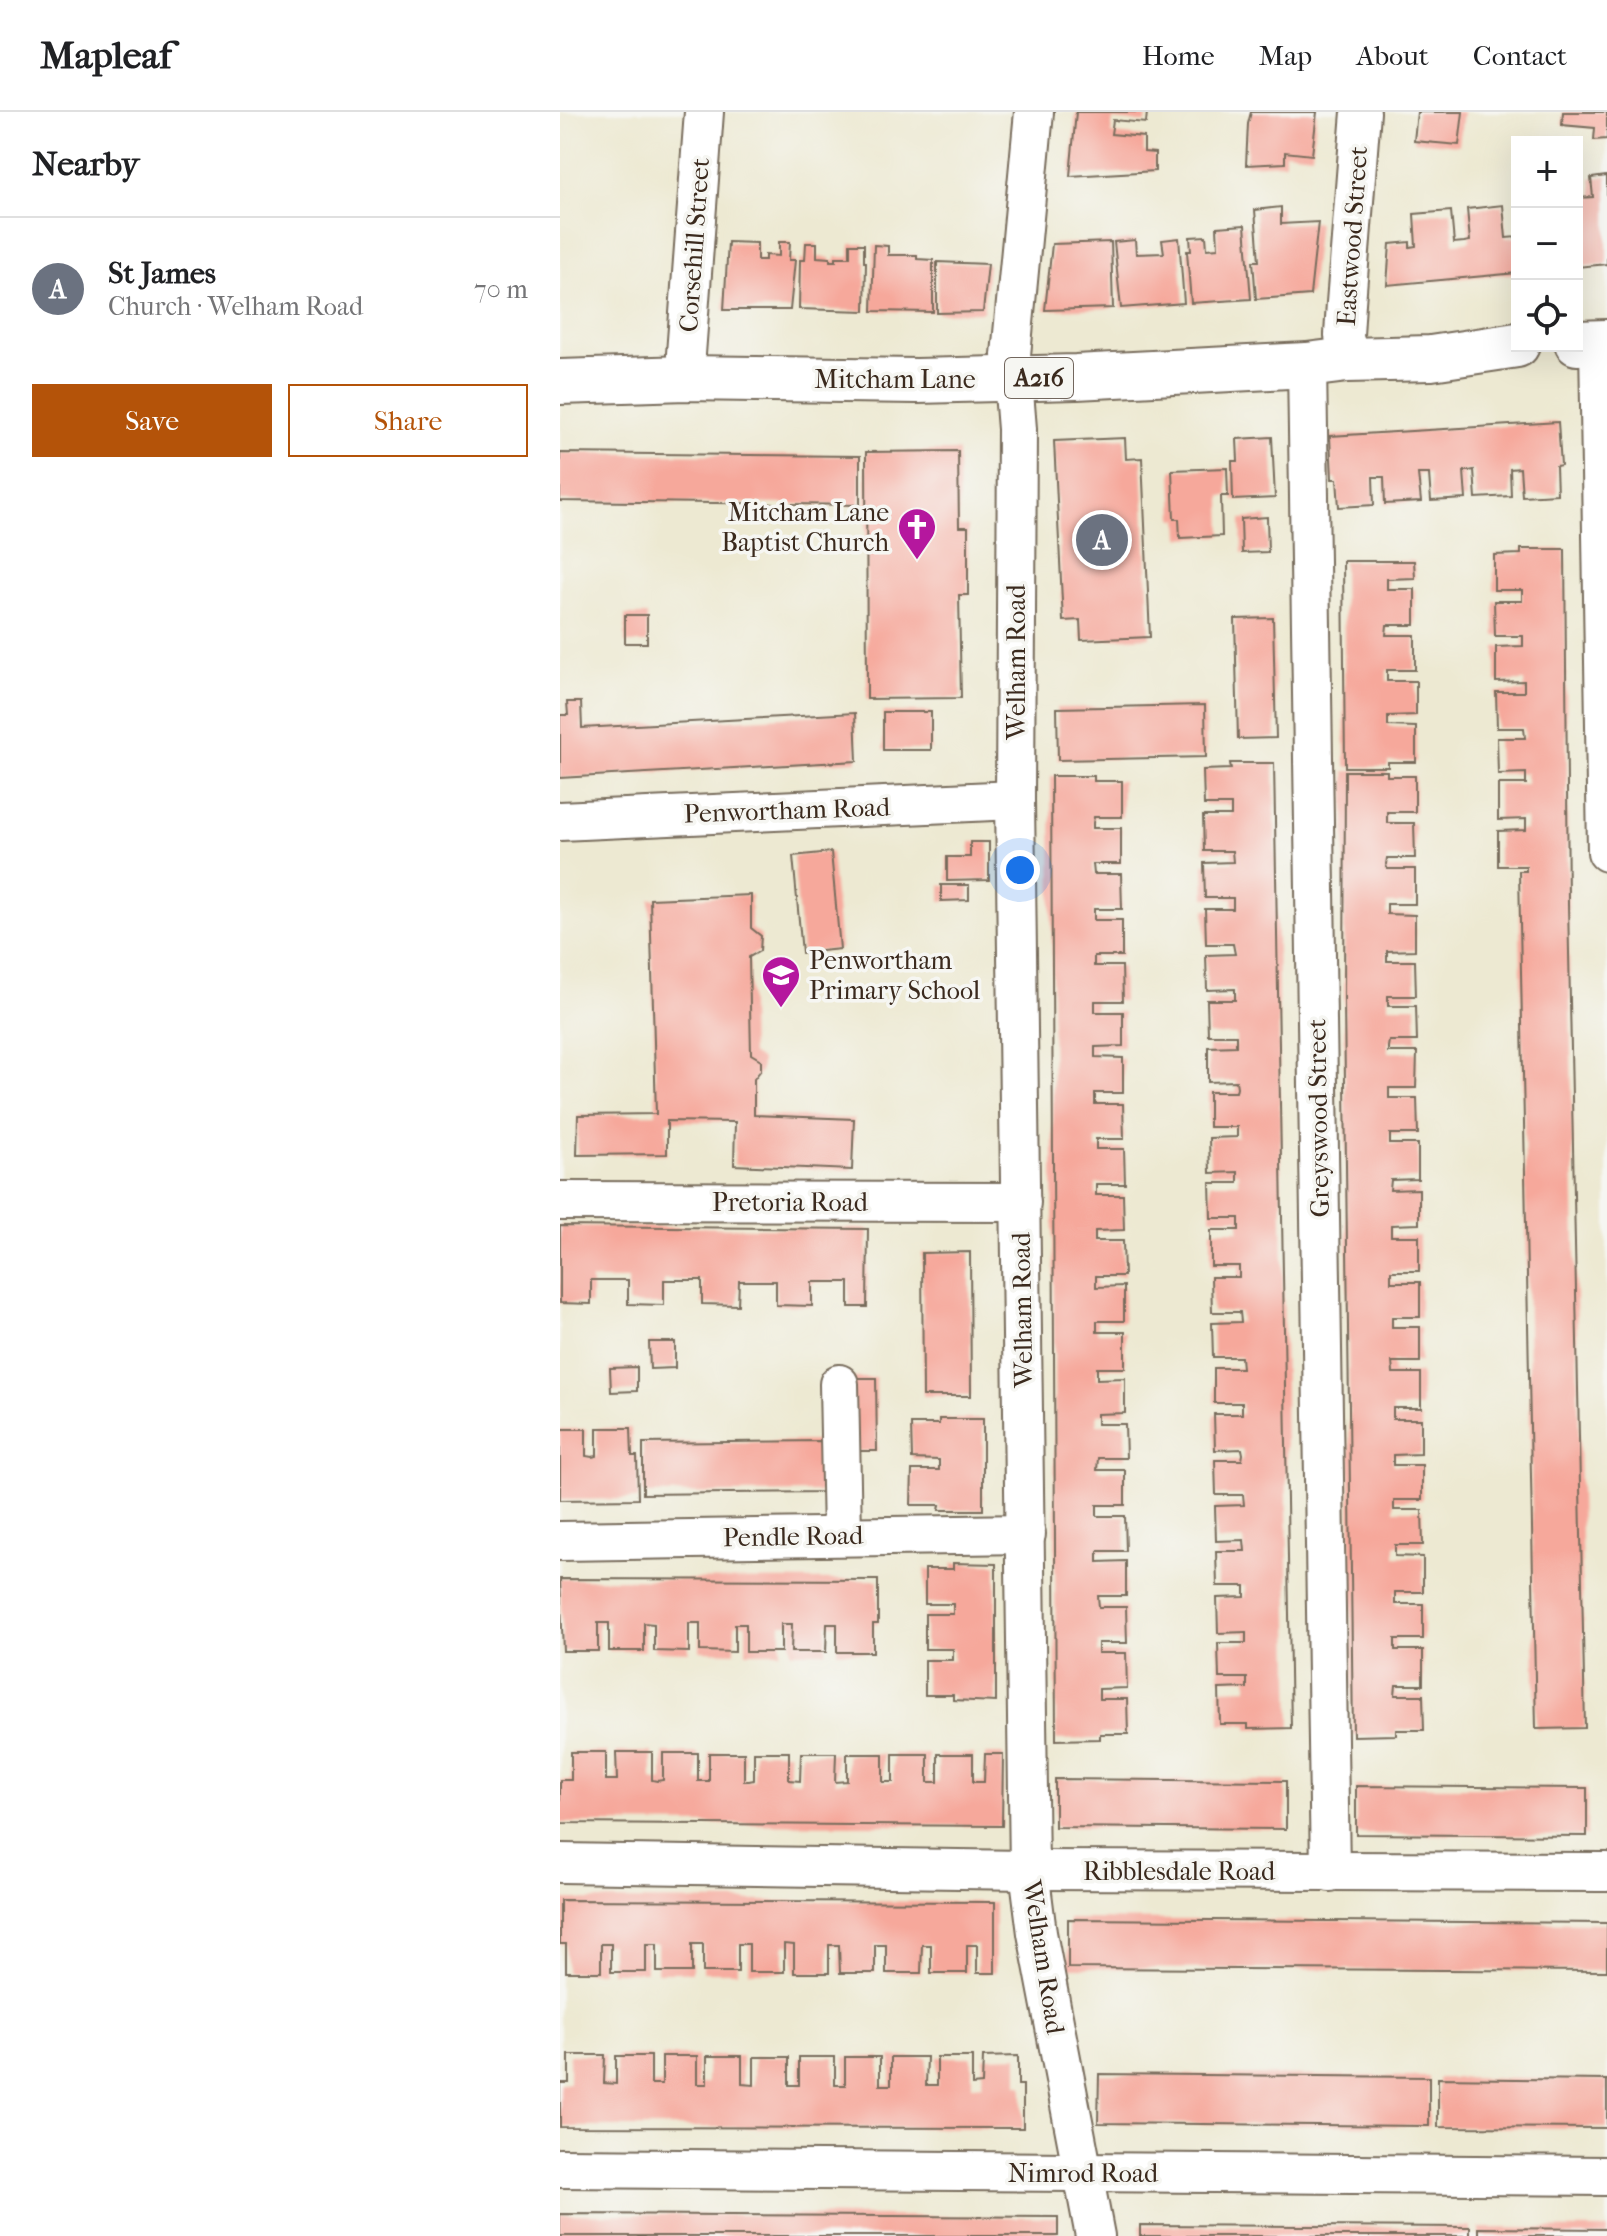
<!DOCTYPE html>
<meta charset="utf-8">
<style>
:root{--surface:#fff;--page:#f2f2f2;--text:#202124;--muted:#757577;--line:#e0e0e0;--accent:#b45309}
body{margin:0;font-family:"IM FELL French Canon",serif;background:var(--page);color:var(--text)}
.controls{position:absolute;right:24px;top:24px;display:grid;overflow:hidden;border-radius:0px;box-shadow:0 8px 32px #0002}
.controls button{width:72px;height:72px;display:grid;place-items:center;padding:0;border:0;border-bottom:2px solid var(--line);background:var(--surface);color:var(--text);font:40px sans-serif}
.you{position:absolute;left:460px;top:758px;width:28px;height:28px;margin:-20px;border:6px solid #fff;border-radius:50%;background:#1a73e8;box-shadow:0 0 0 12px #1a73e833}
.badge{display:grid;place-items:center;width:52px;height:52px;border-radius:50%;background:var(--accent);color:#fff;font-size:26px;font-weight:700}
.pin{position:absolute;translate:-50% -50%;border:4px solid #fff;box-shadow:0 2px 8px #0006}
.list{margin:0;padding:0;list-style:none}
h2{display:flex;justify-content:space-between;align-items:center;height:104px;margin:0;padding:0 32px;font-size:34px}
h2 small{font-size:26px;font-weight:400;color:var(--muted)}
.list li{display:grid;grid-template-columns:52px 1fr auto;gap:24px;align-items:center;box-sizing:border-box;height:144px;padding:0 32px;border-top:2px solid var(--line)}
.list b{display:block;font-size:30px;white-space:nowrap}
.list p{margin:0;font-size:26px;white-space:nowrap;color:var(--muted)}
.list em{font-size:26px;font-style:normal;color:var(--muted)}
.actions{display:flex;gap:16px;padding:24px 32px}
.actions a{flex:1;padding:18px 0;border:2px solid var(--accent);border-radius:0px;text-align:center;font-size:28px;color:var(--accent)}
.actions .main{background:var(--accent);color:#fff}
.icon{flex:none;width:44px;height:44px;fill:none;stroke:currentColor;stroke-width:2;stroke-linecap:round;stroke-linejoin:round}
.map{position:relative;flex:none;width:1047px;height:2124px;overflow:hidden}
header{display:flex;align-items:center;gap:48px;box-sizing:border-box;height:112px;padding:0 40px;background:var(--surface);border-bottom:2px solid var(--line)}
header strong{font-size:38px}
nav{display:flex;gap:44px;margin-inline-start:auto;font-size:28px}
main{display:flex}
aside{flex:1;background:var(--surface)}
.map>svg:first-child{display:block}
</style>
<header>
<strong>Mapleaf</strong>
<nav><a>Home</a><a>Map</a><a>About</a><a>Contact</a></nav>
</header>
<main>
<aside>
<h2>Nearby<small></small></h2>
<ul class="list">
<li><span class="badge" style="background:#6b7280">A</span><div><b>St James</b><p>Church · Welham Road</p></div><em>70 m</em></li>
</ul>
<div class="actions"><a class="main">Save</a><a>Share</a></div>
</aside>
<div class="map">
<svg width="1047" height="2124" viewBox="0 0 1047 2124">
<rect width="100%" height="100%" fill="#f6f6f2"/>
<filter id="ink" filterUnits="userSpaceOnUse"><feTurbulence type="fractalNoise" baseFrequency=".0125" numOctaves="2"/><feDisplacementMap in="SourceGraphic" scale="16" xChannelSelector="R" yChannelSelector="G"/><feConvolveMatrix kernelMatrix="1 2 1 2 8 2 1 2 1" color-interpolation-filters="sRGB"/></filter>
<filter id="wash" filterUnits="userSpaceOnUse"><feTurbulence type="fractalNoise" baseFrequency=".006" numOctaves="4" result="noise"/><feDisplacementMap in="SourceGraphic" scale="32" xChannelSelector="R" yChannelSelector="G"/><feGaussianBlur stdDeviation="1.8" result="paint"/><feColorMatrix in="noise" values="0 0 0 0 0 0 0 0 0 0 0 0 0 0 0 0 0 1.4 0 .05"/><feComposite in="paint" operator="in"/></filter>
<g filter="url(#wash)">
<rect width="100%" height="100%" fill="#ede9d2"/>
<g id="blocks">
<g fill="#f6a89b">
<polygon points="516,0 587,0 586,11 553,8 551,22 584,25 584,40 595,41 595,59 510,64"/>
<polygon points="691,0 757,0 752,43 725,40 725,51 686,53 688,12"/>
<polygon points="857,0 903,0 899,33 854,29"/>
<polygon points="1003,0 1047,0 1047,27 1034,28 1035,16 1002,13"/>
<polygon points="1047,64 1047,152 1017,155 1017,86 1033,85 1031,66"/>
<polygon points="943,93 946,126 957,125 957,161 827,173 830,132 850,130 850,135 856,134 854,102 891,99 894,131 904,130 910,129 907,97"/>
<polygon points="721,95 721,112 758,110 750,183 696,187 693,149 699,149 695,98"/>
<polygon points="685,113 691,187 631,191 627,139 631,139 630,125 646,124 647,137 658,136 657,115"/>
<polygon points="619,126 624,191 561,196 554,130 575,128 576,142 604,141 602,128"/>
<polygon points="168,130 197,131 197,148 205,148 205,143 219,144 219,130 230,130 229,148 235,148 230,198 164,198"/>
<polygon points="551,130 553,196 485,198 492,132"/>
<polygon points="246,131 257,131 257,145 270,146 270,149 276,149 276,145 290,145 290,132 304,132 304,150 306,150 305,199 239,197 240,148 245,148"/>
<polygon points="314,133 328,134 328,143 357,143 357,147 373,148 373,200 312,199"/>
<polygon points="377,150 428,152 423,200 377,201"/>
<polygon points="998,310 1001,353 996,354 997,382 962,384 960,356 950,357 951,384 916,386 914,358 909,359 904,359 906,387 871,389 869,362 858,362 861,390 825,392 824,365 813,365 814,393 779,395 777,367 772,367 770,324"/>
<polygon points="712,325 715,386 673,388 672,349 678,349 677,327"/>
<polygon points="565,326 566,347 582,346 590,525 521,528 520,508 503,509 494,329"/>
<polygon points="398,339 399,415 408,415 408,483 399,483 401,586 307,587 306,340"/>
<polygon points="0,341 300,344 300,393 0,389"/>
<polygon points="667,356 668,384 661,384 662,424 620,426 619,407 614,407 612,358"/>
<polygon points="707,405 708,440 682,441 681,407"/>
<polygon points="961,437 1005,437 1008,792 1025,1616 976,1617 959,759 966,759 966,754 938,754 938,719 966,718 966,707 938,708 938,672 966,672 966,661 938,662 937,626 965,626 964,616 937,616 936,580 964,580 964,569 936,570 936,535 963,534 963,524 935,524 934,489 962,489 962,478 934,478 934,443 961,442"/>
<polygon points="783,449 854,449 855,466 827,467 827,477 855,477 855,513 827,513 826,523 855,523 855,558 827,558 827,569 856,569 856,603 828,604 828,614 856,615 856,650 828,650 828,655 785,655"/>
<rect x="65" y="503" width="22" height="28"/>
<polygon points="713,506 716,626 678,627 675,507"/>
<polygon points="7,590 21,590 22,616 295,601 297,649 0,666 0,603 8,603"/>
<polygon points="645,593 646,645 498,648 497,596"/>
<rect x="323" y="600" width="48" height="38"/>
<polygon points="670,651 714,651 731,1616 688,1617 688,1612 660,1612 659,1577 687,1576 687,1566 659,1566 658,1531 686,1531 686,1520 658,1521 657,1486 685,1485 685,1474 657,1474 656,1439 685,1439 684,1428 656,1429 655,1394 684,1393 683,1383 656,1383 655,1348 682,1348 683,1342 682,1337 655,1338 654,1302 682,1302 682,1291 654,1291 654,1256 682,1256 681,1245 653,1245 652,1211 681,1210 680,1200 652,1200 651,1165 679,1165 679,1154 651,1154 651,1118 679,1118 679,1106 651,1106 650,1071 678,1071 678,1060 650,1061 649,1026 677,1025 677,1015 649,1015 649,980 676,980 677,975 676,969 648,970 648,935 676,934 676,923 648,923 647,888 675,888 675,877 647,878 646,843 675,842 673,832 646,832 645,797 673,797 673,786 645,786 644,751 673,750 672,739 644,739 643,704 671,704 671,693 644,693 643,658 671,657"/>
<polygon points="785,659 827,659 827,664 855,664 855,700 827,700 827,711 854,711 855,746 827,746 826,752 827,757 855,757 855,792 827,792 827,802 855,803 855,838 827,839 827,849 855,849 856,884 828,884 828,894 856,894 857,929 829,929 828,935 828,940 857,940 856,976 829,976 829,986 857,986 858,1022 830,1022 830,1032 858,1032 858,1067 831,1068 830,1078 859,1077 859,1112 831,1113 831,1124 859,1124 859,1159 831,1159 831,1170 860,1170 860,1205 832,1205 832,1215 860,1215 860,1250 832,1250 833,1261 861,1261 861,1296 833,1296 833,1307 861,1307 861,1342 833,1343 833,1353 862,1353 862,1388 834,1388 834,1398 862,1398 863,1433 835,1433 835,1444 863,1445 863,1480 835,1480 835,1492 863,1492 863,1527 835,1527 835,1538 863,1538 863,1573 836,1573 835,1583 863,1583 864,1618 836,1618 836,1623 793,1624 784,889"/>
<polygon points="491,664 534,664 534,669 562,669 562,705 534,705 533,711 533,716 561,716 561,752 533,752 534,762 561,762 562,797 534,797 534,808 562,808 562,844 534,844 534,854 562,854 563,889 535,889 535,900 563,900 563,934 535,935 535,945 563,946 563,981 535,981 535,992 563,992 564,1027 536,1027 536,1037 564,1037 565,1072 536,1072 536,1083 563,1083 564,1118 535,1119 535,1129 563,1129 564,1164 536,1164 536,1175 564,1174 564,1209 537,1209 537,1220 565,1220 565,1256 537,1256 537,1267 565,1266 565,1301 537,1302 537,1312 565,1312 566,1346 538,1346 537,1358 565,1358 565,1393 537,1393 537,1404 565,1404 566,1439 538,1439 538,1450 566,1449 566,1484 538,1484 539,1495 566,1495 567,1531 538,1531 538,1541 566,1541 567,1576 539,1577 539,1587 567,1587 568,1622 540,1622 540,1627 496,1628"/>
<polygon points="410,730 429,730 429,768 387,769 387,745 410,745"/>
<polygon points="271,740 280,837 242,841 233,744"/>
<polygon points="381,773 409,773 409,788 381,789"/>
<polygon points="191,783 191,816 201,824 200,839 189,845 191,942 201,948 201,958 194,967 194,1003 294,1007 292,1058 174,1053 175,1010 107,1009 107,1042 17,1043 18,1003 96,1002 90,787"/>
<polygon points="0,1114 308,1117 307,1195 289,1195 289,1170 252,1170 252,1194 216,1193 216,1169 179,1169 178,1193 142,1192 142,1168 104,1168 104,1193 68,1192 68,1168 31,1168 31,1192 0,1191"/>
<polygon points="410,1140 411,1284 363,1284 362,1141"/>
<polygon points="89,1230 115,1230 115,1256 90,1257"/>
<polygon points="77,1255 77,1279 51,1280 50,1256"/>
<polygon points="291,1266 316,1266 317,1339 291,1339"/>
<polygon points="379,1307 423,1307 423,1398 379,1398 380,1393 351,1393 352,1358 379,1358 379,1348 352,1347 351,1312 379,1312"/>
<polygon points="37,1316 71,1316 72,1344 77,1344 78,1387 0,1388 0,1317 26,1317 26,1344 32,1345 37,1344"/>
<polygon points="263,1329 264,1380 83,1382 83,1331"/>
<polygon points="393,1451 436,1452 436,1590 393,1588 393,1583 365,1583 365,1548 393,1548 393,1537 365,1537 365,1502 393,1502 393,1492 365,1492 365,1457 393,1457"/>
<polygon points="0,1467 318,1468 318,1512 313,1512 313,1540 277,1540 277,1512 267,1512 266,1540 231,1540 232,1512 221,1512 221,1540 186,1540 186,1512 175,1512 175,1540 140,1539 140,1511 129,1511 129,1540 94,1539 94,1512 84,1511 84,1539 49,1539 49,1511 38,1511 38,1539 3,1539"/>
<polygon points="11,1640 46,1640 46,1668 57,1668 56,1640 92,1640 92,1668 97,1669 103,1668 103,1641 138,1641 138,1669 149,1669 149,1641 184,1641 184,1669 189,1669 194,1668 194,1640 229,1640 229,1668 240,1669 241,1641 276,1641 275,1670 287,1669 287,1642 323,1642 323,1670 333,1670 333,1642 368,1642 368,1670 378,1670 378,1642 413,1642 413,1670 424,1670 425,1642 443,1642 442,1714 0,1711 0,1668 11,1668"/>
<polygon points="495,1667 726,1669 726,1717 495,1715"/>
<polygon points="796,1674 1027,1676 1027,1724 796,1722"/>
<polygon points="0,1788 435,1790 435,1861 417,1861 417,1833 407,1833 407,1861 371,1861 371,1833 362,1833 361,1861 326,1861 326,1833 315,1833 315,1861 280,1861 279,1833 269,1833 269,1861 234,1861 234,1833 224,1832 224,1860 189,1860 189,1832 178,1832 178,1860 143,1860 143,1832 132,1832 132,1860 97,1860 97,1832 86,1832 86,1860 51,1860 51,1832 41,1832 41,1860 6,1860 6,1832 0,1832"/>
<polygon points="508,1807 1047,1811 1047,1859 508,1856"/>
<polygon points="9,1943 45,1943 44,1971 56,1972 56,1944 91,1944 91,1972 102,1972 102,1944 137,1944 137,1972 147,1972 147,1944 182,1944 182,1972 194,1973 194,1945 229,1945 229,1973 239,1973 239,1945 275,1945 275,1973 285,1973 285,1945 320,1945 320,1973 331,1973 331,1945 367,1945 366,1973 377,1973 377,1945 412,1945 412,1973 422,1972 423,1945 458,1944 458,1973 463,1973 463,2016 0,2015 0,1971 9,1971"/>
<polygon points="539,1962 869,1965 869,2014 538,2011"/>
<polygon points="878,1966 1047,1968 1047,2016 878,2015"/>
<polygon points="0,2102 498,2105 498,2124 0,2124"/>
<polygon points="580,2113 910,2115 910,2124 580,2124"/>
<polygon points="919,2116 1047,2117 1047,2124 919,2124"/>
</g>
</g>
</g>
<g filter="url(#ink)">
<use href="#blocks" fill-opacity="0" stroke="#796d5d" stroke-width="2"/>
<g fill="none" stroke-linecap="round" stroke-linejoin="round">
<defs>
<g id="minor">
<polyline points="474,0 451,243 457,317 455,688 469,1758 477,1821 535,2124"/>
<polyline points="1039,231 1047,740"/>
<polyline points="787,248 784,223 786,191 801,0"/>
<polyline points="747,253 770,1760"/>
<polyline points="126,266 126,242 144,0"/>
<polyline points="0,709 455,688"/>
<polyline points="0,1089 461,1090"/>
<polyline points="279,1272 282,1423"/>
<polyline points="0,1429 466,1422"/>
<polyline points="0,1751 469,1758 1047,1760"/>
<polyline points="0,2056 1047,2064"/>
</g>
<g id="major">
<polyline points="1017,231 1047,230"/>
<polyline points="0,270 126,266 357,269 516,265 747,253 787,248 871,246 957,233"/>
</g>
</defs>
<use href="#minor" stroke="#796d5d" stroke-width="42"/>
<use href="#major" stroke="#796d5d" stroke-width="48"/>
<use href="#minor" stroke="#fff" stroke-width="38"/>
<use href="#major" stroke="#fff" stroke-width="44"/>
</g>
</g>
<defs>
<symbol id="church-pin" viewBox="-11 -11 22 30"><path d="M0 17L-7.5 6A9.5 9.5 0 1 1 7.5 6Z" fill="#b5179e" stroke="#f6f6f2"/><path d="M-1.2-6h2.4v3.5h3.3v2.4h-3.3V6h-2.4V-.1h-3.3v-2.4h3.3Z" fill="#fff"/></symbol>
<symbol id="school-pin" viewBox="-11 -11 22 30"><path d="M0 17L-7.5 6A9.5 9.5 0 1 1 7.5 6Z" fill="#b5179e" stroke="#f6f6f2"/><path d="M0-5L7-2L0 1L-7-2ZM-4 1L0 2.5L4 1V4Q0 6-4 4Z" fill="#fff"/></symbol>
</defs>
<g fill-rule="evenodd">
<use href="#church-pin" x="335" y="393" width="44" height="60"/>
<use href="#school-pin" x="199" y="841" width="44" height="60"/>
</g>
<g text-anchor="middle" stroke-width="7" stroke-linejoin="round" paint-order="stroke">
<rect fill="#f6f6f2" stroke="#73675e" stroke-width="2" x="445" y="246" width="68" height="40" rx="6"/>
<g font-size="24" font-weight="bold" fill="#3b2a1e">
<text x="479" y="274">A216</text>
</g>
<g font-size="26" fill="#3b2a1e" stroke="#f6f6f2">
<text transform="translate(792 124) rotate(-86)" y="9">Eastwood Street</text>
<text transform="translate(134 133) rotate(-86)" y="9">Corsehill Street</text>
<text x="335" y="276">Mitcham Lane</text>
<text transform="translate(456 550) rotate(-90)" y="9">Welham Road</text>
<text transform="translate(227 698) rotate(-2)" y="9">Penwortham Road</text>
<text transform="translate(758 1006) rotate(-91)" y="9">Greyswood Street</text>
<text x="230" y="1099">Pretoria Road</text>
<text transform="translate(462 1198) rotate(-91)" y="9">Welham Road</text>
<text transform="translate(233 1424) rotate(-1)" y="9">Pendle Road</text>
<text x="619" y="1768">Ribblesdale Road</text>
<text transform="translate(484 1845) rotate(81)" y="9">Welham Road</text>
<text x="523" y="2070">Nimrod Road</text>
</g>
<g font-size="26" fill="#3b2a1e" stroke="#f6f6f2" text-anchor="end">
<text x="329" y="409">Mitcham Lane<tspan x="329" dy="30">Baptist Church</tspan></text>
<text x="249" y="857" text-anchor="start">Penwortham<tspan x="249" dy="30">Primary School</tspan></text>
</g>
</g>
</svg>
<div class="controls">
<button>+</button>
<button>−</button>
<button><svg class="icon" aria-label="locate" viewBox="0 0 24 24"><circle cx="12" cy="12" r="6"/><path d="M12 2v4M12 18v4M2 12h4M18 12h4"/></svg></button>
</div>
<div class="you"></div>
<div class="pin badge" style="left:542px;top:428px;background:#6b7280">A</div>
</div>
</main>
